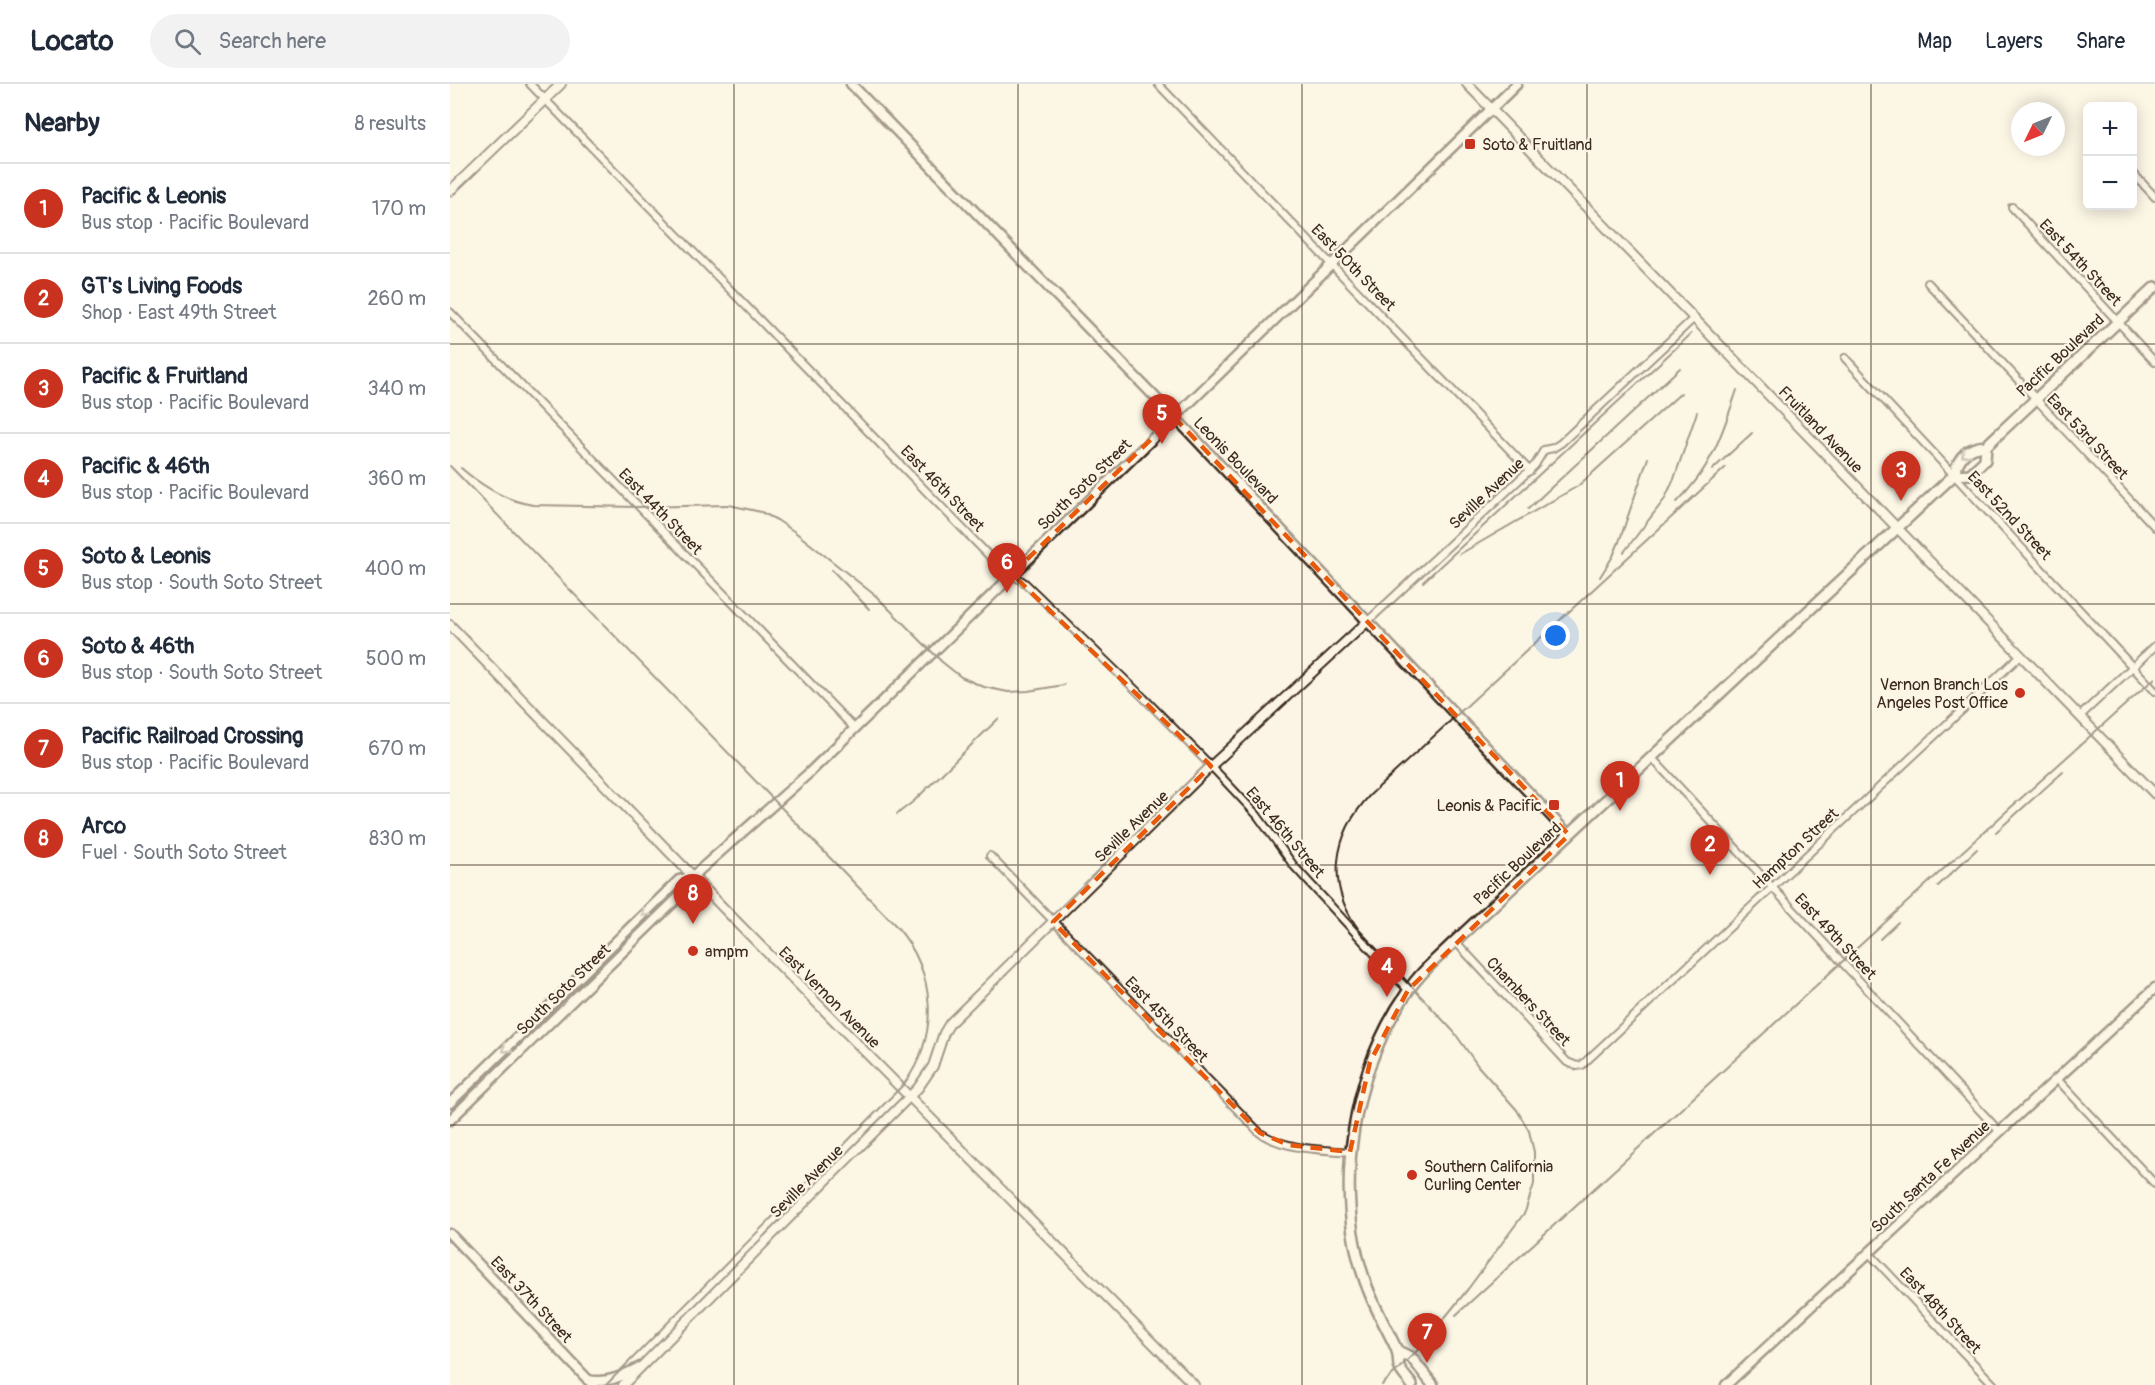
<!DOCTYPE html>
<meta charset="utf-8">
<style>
:root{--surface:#fff;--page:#f2f2f3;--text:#1f2937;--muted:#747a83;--line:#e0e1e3;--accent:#c8321e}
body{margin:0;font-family:Pangolin,sans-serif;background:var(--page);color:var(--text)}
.controls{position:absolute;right:18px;top:18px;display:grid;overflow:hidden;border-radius:9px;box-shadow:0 3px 15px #0003}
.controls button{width:54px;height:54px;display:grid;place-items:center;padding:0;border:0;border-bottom:2px solid var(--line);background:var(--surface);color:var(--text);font:30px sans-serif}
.compass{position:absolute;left:1561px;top:18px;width:54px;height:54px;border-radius:50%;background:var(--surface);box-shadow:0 3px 15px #0003;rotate:227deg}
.you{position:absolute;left:1106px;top:552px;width:21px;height:21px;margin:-15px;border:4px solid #fff;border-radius:50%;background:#1a73e8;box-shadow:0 0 0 9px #1a73e833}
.badge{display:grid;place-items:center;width:39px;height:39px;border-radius:50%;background:var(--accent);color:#fff;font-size:20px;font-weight:700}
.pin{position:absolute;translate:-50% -50px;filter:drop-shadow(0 2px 3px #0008)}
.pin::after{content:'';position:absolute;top:32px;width:21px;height:18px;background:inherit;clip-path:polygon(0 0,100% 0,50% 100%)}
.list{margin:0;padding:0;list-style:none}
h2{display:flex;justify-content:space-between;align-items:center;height:78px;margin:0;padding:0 24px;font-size:26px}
h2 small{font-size:20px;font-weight:400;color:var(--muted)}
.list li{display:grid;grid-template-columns:39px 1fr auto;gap:18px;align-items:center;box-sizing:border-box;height:90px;padding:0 24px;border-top:2px solid var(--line)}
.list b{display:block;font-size:22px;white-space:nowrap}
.list p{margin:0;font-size:20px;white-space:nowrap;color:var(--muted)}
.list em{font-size:20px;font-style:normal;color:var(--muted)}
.icon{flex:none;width:33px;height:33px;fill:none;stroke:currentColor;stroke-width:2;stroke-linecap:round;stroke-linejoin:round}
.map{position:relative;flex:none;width:1705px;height:1301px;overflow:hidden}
header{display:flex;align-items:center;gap:36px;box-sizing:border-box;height:84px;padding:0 30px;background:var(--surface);border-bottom:2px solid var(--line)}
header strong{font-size:28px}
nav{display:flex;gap:33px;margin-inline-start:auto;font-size:21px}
.search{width:420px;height:54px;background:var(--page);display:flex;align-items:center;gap:15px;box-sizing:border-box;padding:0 21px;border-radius:33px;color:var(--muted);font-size:22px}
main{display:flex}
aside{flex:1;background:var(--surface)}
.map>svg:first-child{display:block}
</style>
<header>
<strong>Locato</strong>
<div class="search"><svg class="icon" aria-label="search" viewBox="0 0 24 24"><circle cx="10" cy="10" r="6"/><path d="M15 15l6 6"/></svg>Search here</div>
<nav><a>Map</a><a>Layers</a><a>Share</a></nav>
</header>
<main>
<aside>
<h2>Nearby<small>8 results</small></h2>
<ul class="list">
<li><span class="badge">1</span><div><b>Pacific &amp; Leonis</b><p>Bus stop · Pacific Boulevard</p></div><em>170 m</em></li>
<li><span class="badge">2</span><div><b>GT's Living Foods</b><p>Shop · East 49th Street</p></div><em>260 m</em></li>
<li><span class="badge">3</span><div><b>Pacific &amp; Fruitland</b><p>Bus stop · Pacific Boulevard</p></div><em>340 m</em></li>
<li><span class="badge">4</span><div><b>Pacific &amp; 46th</b><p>Bus stop · Pacific Boulevard</p></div><em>360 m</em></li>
<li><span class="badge">5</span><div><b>Soto &amp; Leonis</b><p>Bus stop · South Soto Street</p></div><em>400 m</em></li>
<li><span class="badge">6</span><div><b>Soto &amp; 46th</b><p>Bus stop · South Soto Street</p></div><em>500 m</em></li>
<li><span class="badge">7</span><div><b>Pacific Railroad Crossing</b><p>Bus stop · Pacific Boulevard</p></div><em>670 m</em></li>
<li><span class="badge">8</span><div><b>Arco</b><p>Fuel · South Soto Street</p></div><em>830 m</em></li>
</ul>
</aside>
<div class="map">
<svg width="1705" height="1301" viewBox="0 0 1705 1301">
<rect width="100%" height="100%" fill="#fcf5e5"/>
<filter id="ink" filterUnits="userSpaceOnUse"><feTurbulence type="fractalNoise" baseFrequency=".0167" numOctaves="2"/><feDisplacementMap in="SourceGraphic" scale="12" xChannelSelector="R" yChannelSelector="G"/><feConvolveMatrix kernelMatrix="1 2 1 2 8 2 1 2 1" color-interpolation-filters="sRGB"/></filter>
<g filter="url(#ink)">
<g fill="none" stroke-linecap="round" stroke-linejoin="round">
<defs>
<g id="minor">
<polyline points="80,0 548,481 575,499 694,614 761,682 807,731 844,782 958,906"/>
<polyline points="708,0 1080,387"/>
<polyline points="1682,88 1705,113"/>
<polyline points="1562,123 1705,278"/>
<polyline points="1478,199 1705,443"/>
<polyline points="0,228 405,645"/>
<polyline points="1395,274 1705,607"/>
<polyline points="918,537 1085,381 1094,366 1103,364 1111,359 1244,234"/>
<polyline points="1630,632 1705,562"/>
<polyline points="1202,674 1550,1048"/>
<path d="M540,772L810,1049C836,1066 869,1065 900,1068"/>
<polyline points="1005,857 1117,978 1127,982 1132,981 1571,571"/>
<polyline points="1607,995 1705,1100"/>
<polyline points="1419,1169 1544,1301"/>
</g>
<g id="tertiary">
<polyline points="1017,0 1705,710"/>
<polyline points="0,107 111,0"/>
<polyline points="0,541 286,837 744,1301"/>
<polyline points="173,1301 468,1004 483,982 494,949 500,939 761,682 918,537"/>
</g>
<g id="secondary">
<polyline points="401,0 737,346 1119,751"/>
<polyline points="0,1019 229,796 243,792"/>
<polyline points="0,1036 236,806 243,792 359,689 1067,0"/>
<polyline points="0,1150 143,1301"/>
<path d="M138,1296C158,1300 172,1292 190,1283"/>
<polyline points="1276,1301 1705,904"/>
</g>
<g id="primary">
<polyline points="1504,391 1520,390 1535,376 1536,362"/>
<polyline points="947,1267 961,1273 983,1301"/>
<path d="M962,1301C958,1295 951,1289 949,1282C948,1276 949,1270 946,1264C935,1241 922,1219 914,1194C883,1102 903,986 958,907C970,888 989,873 1005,857L1504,391C1508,373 1517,363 1536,362L1705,203"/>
</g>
</defs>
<use href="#minor" stroke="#3b2a1e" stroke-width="10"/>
<use href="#tertiary" stroke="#3b2a1e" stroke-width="12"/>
<use href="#secondary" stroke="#3b2a1e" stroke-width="13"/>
<use href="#primary" stroke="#3b2a1e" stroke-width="14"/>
<use href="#minor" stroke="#fcf5e5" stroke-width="6"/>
<use href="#tertiary" stroke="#fcf5e5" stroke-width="8"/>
<use href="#secondary" stroke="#fcf5e5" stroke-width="8"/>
<use href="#primary" stroke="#fcf5e5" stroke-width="9"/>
<g stroke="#3b2a1e" stroke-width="2">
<path d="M0,382L447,843C486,889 490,951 454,1000L156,1301"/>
<path d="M11,384C32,402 55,417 83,421L188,423L279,421L311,428L327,436L345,448L426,512L492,578L511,593L534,603L558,608L578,607L614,601"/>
<polyline points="1262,386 1302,349"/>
<path d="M1227,418C1262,384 1272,350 1287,306"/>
<polyline points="1078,425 1230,284"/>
<polyline points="1174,468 1214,416 1224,395 1247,328"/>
<polyline points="1010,470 1128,402 1231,309"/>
<polyline points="382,486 419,525"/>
<polyline points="1150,493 1163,472 1169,458 1198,374"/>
<polyline points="973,498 1241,250"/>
<polyline points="447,730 464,717 548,635"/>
<polyline points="1546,748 1613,688"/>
<polyline points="1488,802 1527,765"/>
<polyline points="1430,855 1448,838"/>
<polyline points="1006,1231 1559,725 1705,594"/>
<path d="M971,1263L1018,1205L1075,1128L1084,1100V1068L1079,1047L1067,1026L1028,982L1004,948L910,847C875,802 883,751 920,711L1275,384"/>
<polyline points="932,1301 977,1257"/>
</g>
</g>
<defs><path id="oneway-chevron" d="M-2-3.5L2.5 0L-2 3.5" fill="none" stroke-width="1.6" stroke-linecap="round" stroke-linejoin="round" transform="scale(1.5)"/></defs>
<g stroke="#9c9082">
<use href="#oneway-chevron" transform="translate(1515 370) rotate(136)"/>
<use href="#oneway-chevron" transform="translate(195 829) rotate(136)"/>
<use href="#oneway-chevron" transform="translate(56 965) rotate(136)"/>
</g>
</g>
<path d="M0 0H1705V1301H0ZM724,333L1119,751L958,906L920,978L900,1068L839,1061L810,1049L603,838L761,682L562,490Z" fill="#fcf5e5" fill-opacity=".55" fill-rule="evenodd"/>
<path fill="none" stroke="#e8590c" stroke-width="4.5" stroke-dasharray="12 8" stroke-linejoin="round" d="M724,333L1119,751L958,906L920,978L900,1068L839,1061L810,1049L603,838L761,682L562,490Z"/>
<path fill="none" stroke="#3b2a1e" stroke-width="1.5" stroke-opacity="0.55" d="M284,0V1301M568,0V1301M852,0V1301M1137,0V1301M1421,0V1301M0,260H1705M0,520H1705M0,781H1705M0,1041H1705"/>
<g fill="#c8321e" stroke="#fcf5e5" stroke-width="2">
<rect x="1014" y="54" width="12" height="12" rx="3"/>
<circle cx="1570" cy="609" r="6"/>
<rect x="1098" y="715" width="12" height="12" rx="3"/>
<circle cx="243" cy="867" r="6"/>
<circle cx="962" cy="1091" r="6"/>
</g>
<g text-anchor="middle" stroke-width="4.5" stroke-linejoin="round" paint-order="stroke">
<g font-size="16" fill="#3b2a1e" stroke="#fcf5e5" text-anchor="start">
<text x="1032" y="66">Soto &amp; Fruitland</text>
<text x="1558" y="606" text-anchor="end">Vernon Branch Los<tspan x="1558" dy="18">Angeles Post Office</tspan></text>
<text x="1092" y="727" text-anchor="end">Leonis &amp; Pacific</text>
<text x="255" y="873">ampm</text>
<text x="974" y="1088">Southern California<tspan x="974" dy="18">Curling Center</tspan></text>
</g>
<g font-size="16" fill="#3b2a1e" stroke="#fcf5e5">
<text transform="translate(1631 178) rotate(47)" y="6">East 54th Street</text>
<text transform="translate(904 183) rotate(46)" y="6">East 50th Street</text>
<text transform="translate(1610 271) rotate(-43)" y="6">Pacific Boulevard</text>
<text transform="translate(1371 345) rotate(46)" y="6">Fruitland Avenue</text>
<text transform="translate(1638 352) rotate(47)" y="6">East 53rd Street</text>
<text transform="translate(786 376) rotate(46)" y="6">Leonis Boulevard</text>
<text transform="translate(634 400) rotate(-44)" y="6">South Soto Street</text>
<text transform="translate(493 404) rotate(46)" y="6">East 46th Street</text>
<text transform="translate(1036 409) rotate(-43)" y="6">Seville Avenue</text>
<text transform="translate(211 427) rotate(46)" y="6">East 44th Street</text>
<text transform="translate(1560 431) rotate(47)" y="6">East 52nd Street</text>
<text transform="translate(681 742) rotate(-44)" y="6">Seville Avenue</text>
<text transform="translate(836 748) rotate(50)" y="6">East 46th Street</text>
<text transform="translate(1345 764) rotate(-43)" y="6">Hampton Street</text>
<text transform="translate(1067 779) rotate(-43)" y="6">Pacific Boulevard</text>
<text transform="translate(1386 852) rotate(47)" y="6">East 49th Street</text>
<text transform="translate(113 905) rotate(-44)" y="6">South Soto Street</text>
<text transform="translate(380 913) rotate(45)" y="6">East Vernon Avenue</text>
<text transform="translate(1079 917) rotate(47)" y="6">Chambers Street</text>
<text transform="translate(717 935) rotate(46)" y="6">East 45th Street</text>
<text transform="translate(1480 1092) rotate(-43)" y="6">South Santa Fe Avenue</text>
<text transform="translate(356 1097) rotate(-45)" y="6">Seville Avenue</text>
<text transform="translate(82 1215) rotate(47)" y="6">East 37th Street</text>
<text transform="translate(1491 1226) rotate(47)" y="6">East 48th Street</text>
</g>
</g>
</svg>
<div class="controls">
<button>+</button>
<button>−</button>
</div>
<svg class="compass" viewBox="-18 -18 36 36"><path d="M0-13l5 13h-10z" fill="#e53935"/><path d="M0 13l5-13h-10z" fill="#747a83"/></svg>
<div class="you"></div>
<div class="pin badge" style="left:1170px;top:727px">1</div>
<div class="pin badge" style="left:1260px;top:791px">2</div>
<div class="pin badge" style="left:1451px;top:417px">3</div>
<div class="pin badge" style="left:937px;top:913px">4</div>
<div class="pin badge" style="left:712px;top:360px">5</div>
<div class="pin badge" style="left:557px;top:509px">6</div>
<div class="pin badge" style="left:977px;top:1279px">7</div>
<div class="pin badge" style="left:243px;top:840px">8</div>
</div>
</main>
